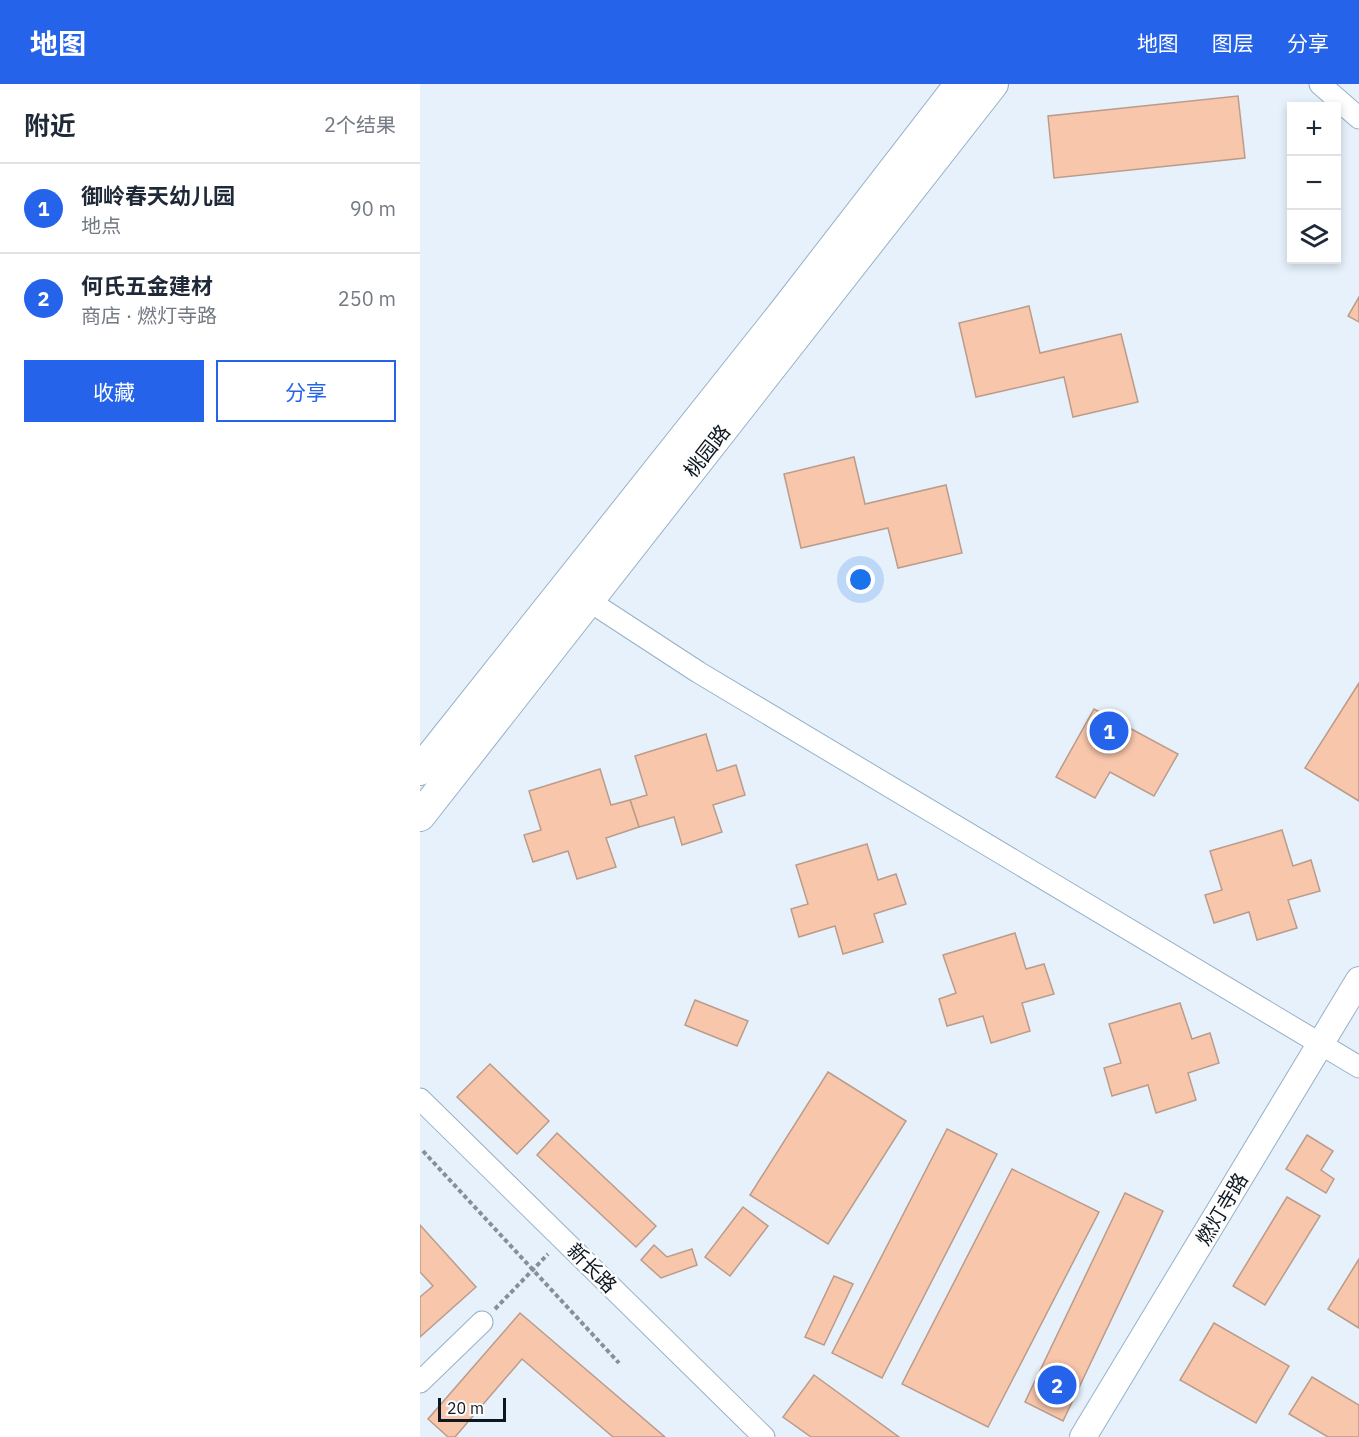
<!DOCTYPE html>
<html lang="zh">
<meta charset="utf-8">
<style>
:root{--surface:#fff;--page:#f6f6f7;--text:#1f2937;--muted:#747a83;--line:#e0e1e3;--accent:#2563eb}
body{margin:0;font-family:"IBM Plex Sans","Noto Sans SC",sans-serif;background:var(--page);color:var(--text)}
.controls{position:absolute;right:18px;top:18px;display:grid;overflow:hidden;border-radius:0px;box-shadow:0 3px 9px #0003}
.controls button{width:54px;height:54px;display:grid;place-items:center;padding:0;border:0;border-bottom:2px solid var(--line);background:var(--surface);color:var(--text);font:30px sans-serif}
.scale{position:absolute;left:18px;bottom:15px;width:68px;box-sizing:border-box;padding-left:6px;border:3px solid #0d171f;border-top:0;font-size:16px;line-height:21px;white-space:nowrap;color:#0d171f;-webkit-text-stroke:4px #fdfdfd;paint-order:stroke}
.you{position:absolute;left:441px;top:496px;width:21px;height:21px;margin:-15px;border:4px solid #fff;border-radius:50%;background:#1a73e8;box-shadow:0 0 0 9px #1a73e833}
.badge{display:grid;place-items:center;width:39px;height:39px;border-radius:50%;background:var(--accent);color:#fff;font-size:20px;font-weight:700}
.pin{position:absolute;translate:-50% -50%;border:3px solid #fff;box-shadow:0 2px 6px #0006}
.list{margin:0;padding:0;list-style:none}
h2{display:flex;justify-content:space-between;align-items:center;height:78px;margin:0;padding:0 24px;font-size:26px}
h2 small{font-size:20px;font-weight:400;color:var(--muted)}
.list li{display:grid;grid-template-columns:39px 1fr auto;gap:18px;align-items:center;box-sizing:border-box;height:90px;padding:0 24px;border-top:2px solid var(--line)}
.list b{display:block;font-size:22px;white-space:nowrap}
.list p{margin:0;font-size:20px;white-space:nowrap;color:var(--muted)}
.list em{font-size:20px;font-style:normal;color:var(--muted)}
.actions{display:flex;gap:12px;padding:18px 24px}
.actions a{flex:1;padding:14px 0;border:2px solid var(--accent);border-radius:0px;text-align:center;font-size:21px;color:var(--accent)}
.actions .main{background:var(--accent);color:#fff}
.icon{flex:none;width:33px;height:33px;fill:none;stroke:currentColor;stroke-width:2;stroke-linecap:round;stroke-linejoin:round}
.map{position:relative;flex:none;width:939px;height:1353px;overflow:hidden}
header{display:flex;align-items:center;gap:36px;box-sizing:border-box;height:84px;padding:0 30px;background:var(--accent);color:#fff}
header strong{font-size:28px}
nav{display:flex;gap:33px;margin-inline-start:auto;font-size:21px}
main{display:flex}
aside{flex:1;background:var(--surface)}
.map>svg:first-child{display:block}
</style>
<header>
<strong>地图</strong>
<nav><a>地图</a><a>图层</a><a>分享</a></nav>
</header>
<main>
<aside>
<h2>附近<small>2个结果</small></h2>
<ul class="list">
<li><span class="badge">1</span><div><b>御岭春天幼儿园</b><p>地点</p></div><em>90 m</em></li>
<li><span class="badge">2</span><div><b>何氏五金建材</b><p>商店 · 燃灯寺路</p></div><em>250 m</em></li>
</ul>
<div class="actions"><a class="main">收藏</a><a>分享</a></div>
</aside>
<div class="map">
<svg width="939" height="1353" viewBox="0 0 939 1353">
<rect width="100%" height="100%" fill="#e6f1fb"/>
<g fill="#f8c6ab" stroke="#bb9c8b" stroke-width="1.5">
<polygon points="818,12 825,74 634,94 628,32"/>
<polygon points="939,213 939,238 928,232"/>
<polygon points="609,222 620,269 701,250 718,318 653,333 644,293 556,313 539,239"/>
<polygon points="434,373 445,420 526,401 542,469 478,484 468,444 381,464 364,390"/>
<polygon points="939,599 939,717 885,684"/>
<polygon points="674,625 758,670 734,712 690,688 675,714 636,693"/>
<polygon points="286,650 297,687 316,681 325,711 293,721 302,748 262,761 254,733 219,743 210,716 227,711 215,672"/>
<polygon points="180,685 191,721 210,716 219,743 186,754 196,783 157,795 148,767 113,778 104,751 121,746 109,707"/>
<polygon points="862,746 873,782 891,776 900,807 868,816 877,844 837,856 829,828 794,839 785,811 802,806 790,767"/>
<polygon points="447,760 458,796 476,790 486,820 454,830 463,858 423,870 415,842 379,853 371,825 388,820 376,781"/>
<polygon points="595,849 606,885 624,880 634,910 602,919 610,947 571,959 563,932 527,942 519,915 536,909 523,871"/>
<polygon points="275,916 328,937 317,962 265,941"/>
<polygon points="760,919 772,955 790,949 799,979 768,989 776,1016 736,1029 728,1001 692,1012 684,984 701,979 689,940"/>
<polygon points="70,980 129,1037 97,1070 37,1013"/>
<polygon points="408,988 486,1037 408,1160 330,1111"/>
<polygon points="527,1045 577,1070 462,1294 412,1269"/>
<polygon points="137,1049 236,1142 216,1163 117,1071"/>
<polygon points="887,1051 913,1067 901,1086 914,1095 906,1109 866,1085"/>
<polygon points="592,1085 679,1128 568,1343 482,1300"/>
<polygon points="705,1109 743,1127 643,1337 605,1318"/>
<polygon points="867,1113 900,1132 845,1221 813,1202"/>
<polygon points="323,1123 348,1142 310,1192 285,1173"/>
<polygon points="0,1141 56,1203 0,1253 0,1213 13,1202 0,1188"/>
<polygon points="234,1161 247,1173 272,1165 277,1181 241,1194 221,1176"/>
<polygon points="939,1175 939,1244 908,1225"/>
<polygon points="414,1192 433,1200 404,1261 385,1253"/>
<polygon points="100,1229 245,1353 193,1353 102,1275 35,1353 28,1353 8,1335"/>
<polygon points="794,1239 869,1282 836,1339 760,1296"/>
<polygon points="394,1291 479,1353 391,1353 363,1333"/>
<polygon points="892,1293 939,1321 939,1353 908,1353 869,1330"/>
</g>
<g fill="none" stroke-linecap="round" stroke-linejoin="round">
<defs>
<g id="minor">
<polyline points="900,0 939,34"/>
<polyline points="157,509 278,588 939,983"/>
<polyline points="0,1015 344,1353"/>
<polyline points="0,1298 62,1238"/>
</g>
<polyline id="tertiary" points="663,1353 939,896"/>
<g id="secondary">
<polyline points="0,686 363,229 540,0"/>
<polyline points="0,732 573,0"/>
</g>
</defs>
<use href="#minor" stroke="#97b1c8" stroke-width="23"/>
<use href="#tertiary" stroke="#97b1c8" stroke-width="28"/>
<use href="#secondary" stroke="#97b1c8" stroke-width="32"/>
<g stroke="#869099" stroke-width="4" stroke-dasharray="4.5 3" stroke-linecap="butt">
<polyline points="3,1067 199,1279"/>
<polyline points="75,1225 128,1170"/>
</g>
<use href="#minor" stroke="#fff" stroke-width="21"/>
<use href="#tertiary" stroke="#fff" stroke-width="26"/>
<use href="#secondary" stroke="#fff" stroke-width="30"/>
</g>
<g text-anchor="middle" stroke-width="5" stroke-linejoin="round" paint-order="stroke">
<g font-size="20" fill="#0d171f" stroke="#fdfdfd">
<text transform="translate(287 367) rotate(-52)" y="7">桃园路</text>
<text transform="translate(802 1125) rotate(-59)" y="7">燃灯寺路</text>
<text transform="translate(172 1184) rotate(45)" y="7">新长路</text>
</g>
</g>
</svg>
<div class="controls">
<button>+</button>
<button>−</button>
<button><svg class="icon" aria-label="layers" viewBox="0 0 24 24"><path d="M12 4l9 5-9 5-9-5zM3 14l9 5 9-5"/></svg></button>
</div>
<div class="scale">20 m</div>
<div class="you"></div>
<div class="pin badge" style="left:689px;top:647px">1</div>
<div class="pin badge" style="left:637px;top:1301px">2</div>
</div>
</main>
